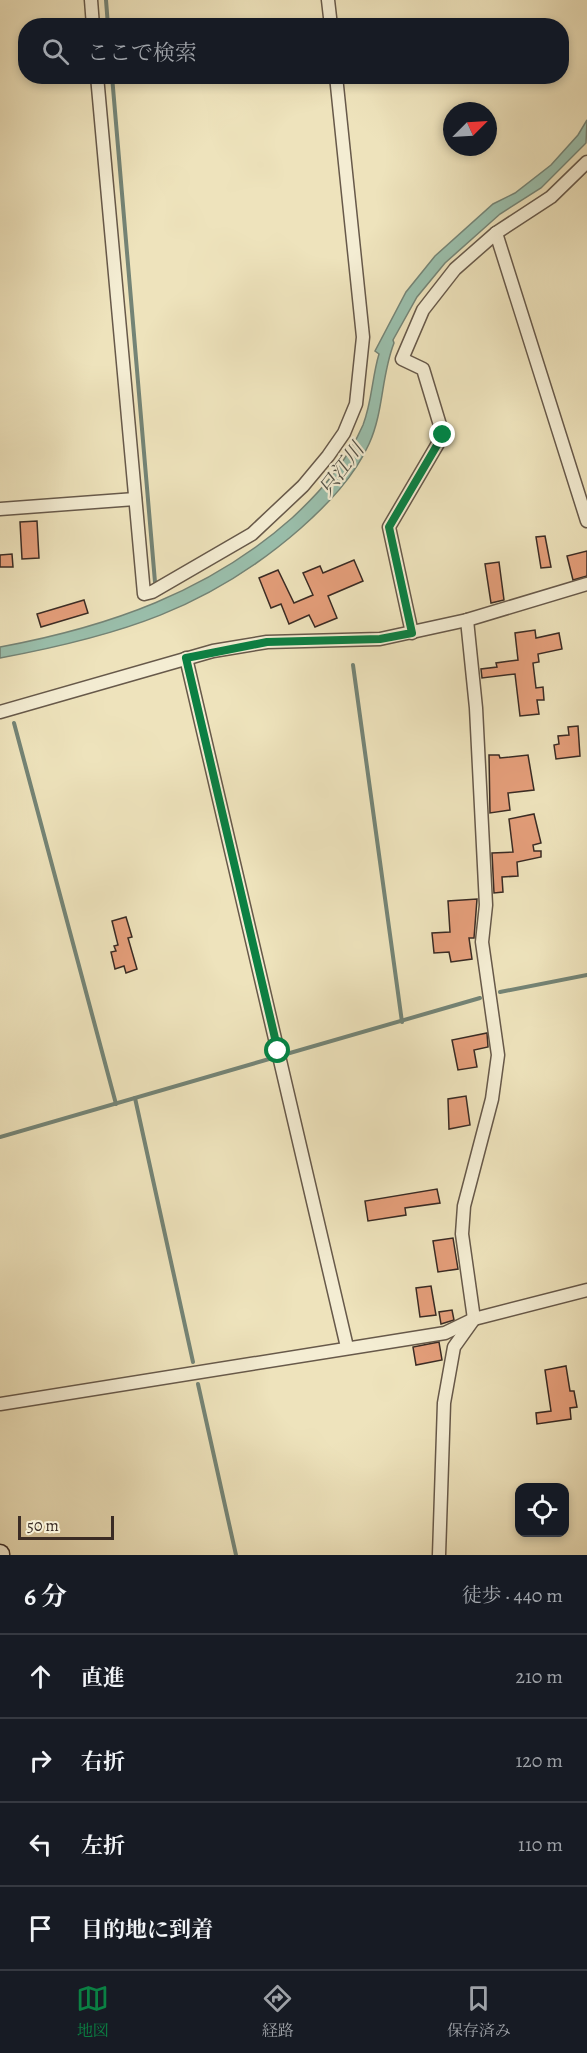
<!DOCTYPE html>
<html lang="ja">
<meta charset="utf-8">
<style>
:root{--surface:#171b24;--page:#20242c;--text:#f1f3f6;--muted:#9ea1a6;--line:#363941;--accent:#0b8043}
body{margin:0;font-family:Alegreya,"Noto Serif JP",serif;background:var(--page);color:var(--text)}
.controls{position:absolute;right:18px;bottom:18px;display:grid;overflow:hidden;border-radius:12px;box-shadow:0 3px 9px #0003}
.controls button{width:54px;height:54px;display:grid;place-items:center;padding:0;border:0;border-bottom:2px solid var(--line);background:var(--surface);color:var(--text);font:30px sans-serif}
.compass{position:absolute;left:443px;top:102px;width:54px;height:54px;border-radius:50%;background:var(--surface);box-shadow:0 3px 9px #0003;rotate:66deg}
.scale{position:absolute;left:18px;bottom:15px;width:96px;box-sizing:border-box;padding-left:6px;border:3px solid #3a2b24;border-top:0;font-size:16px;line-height:21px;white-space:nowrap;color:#3a2b24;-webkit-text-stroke:4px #f4edd3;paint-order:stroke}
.stop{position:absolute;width:18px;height:18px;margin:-14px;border:4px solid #0b8043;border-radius:50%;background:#fff}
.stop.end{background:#0b8043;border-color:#fff;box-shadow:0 2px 6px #0008}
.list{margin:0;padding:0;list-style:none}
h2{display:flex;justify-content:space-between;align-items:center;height:78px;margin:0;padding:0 24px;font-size:26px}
h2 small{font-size:20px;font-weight:400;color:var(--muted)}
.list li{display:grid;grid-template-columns:39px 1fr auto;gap:18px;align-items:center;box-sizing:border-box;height:84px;padding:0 24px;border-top:2px solid var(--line)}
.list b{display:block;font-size:22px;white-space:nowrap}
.list em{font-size:20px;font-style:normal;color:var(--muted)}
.icon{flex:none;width:33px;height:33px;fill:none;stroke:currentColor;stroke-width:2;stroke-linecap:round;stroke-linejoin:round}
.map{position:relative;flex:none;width:587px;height:1555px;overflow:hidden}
.search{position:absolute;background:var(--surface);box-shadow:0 3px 9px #0003;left:18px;right:18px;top:18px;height:66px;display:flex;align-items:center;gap:15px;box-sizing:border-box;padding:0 21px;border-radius:24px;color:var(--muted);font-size:22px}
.sheet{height:414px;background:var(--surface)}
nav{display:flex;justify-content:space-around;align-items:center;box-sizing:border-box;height:84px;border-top:2px solid var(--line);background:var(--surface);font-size:16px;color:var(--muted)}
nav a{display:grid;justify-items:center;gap:3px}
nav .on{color:var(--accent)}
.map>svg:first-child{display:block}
</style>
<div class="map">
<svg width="587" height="1555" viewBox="0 0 587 1555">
<rect width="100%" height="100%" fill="#eee3bc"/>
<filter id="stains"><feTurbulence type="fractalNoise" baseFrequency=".00333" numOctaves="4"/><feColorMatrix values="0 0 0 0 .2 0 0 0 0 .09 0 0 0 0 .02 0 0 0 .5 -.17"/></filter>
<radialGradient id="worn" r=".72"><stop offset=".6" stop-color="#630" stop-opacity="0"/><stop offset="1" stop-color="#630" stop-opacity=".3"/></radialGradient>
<path fill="#9abfac" stroke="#748476" stroke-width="1.5" d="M587,120L586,143L541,188L500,214L445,263L417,297L393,340L394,343C381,376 384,411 369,444C354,477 328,504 301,528C209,609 118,636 0,658V647C108,627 209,592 292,518C321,491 347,462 363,425C372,402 372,377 379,354L375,351L406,292L435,256L493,204L515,193L551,165L578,135Z"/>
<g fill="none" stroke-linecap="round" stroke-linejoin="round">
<g stroke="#748476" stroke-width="4">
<polyline points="106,0 108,26"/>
<polyline points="112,76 155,582"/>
<polyline points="353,665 402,1022"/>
<polyline points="14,723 116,1104"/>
<polyline points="500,992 587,975"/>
<polyline points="135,1098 193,1362"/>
<polyline points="0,1137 480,998"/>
<polyline points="198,1384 236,1555"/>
</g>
</g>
<g fill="#e49e7a" stroke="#3a2b24" stroke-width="1.5">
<polygon points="37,521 39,558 22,559 20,522"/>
<polygon points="545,536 551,567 541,568 536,537"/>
<polygon points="587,551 587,576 573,580 567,556"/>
<polygon points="12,554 13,567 0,567 0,555"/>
<polygon points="354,560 363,581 328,596 337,618 315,627 309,615 289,624 281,604 271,608 259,578 278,570 294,603 313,595 303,573 320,566 323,573"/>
<polygon points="499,562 504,600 491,603 485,564"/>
<polygon points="84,600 88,613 41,627 37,614"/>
<polygon points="535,630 536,638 559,633 562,649 538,654 539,662 533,663 536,688 543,687 544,700 537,700 539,714 520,716 515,674 482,678 481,669 497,667 496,663 518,660 515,633"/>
<polygon points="578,726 580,756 556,759 554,745 559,744 558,736 569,735 568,727"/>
<polygon points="489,755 499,755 500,758 528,755 534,790 508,793 510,810 490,813"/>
<polygon points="534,814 541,843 533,845 534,851 541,851 541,857 517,862 518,876 502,877 503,892 494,893 492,853 513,852 509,819"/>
<polygon points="477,899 474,938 469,938 472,959 451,962 449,952 434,953 432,933 450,932 448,901"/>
<polygon points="126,917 132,937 128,938 137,969 126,973 124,966 115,969 111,952 116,951 114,946 118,945 112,921"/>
<polygon points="487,1033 488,1047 474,1050 477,1067 458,1070 452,1040"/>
<polygon points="466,1096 470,1125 449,1129 448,1099"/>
<polygon points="437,1189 440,1203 405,1208 406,1215 368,1221 365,1201"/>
<polygon points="453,1238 458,1269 438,1272 433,1241"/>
<polygon points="431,1286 436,1315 420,1317 416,1288"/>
<polygon points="452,1310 454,1320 441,1324 439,1312"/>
<polygon points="439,1342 442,1360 416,1365 413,1347"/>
<polygon points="566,1366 570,1391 574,1391 577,1407 570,1408 571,1419 537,1424 536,1413 551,1411 545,1370"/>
</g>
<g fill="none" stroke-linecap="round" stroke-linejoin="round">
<defs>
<g id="street">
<polyline points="91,0 93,26"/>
<polyline points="328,0 331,26"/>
<polyline points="97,76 144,594 152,592 252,534 303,486 328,456 344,433 356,404 363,337 336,76"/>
<polyline points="496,233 587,521"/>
<polyline points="0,509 135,499"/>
<polyline points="412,633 389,527 443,435 423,369 402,359 423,310 455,269 496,233 551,197 587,162"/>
<polyline points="186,658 347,1347"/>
<polyline points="0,712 213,651 267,642 380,639 467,620 587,584"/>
<polyline points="0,1404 445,1333 474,1319 587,1290"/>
<polyline points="439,1555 444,1403 454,1347 474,1319 462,1234 464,1206 492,1099 498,1055 482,942 486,905 476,708 467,620"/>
</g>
<polyline id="secondary" points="0,1554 0,1555"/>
</defs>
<use href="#street" stroke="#67594a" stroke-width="15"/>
<use href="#secondary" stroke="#3a2b24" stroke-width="21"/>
<use href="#street" stroke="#f4edd3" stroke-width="12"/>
<use href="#secondary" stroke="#f4edd3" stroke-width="18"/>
</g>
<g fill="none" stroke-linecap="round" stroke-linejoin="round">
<polyline stroke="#0b8043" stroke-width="8" points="278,1051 186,658 267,642 380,639 412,633 389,527 443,435"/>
</g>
<g text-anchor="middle" stroke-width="4.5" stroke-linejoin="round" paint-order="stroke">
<g font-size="20" font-style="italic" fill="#525046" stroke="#f4edd3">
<text transform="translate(341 469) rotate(-53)" y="7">只江川</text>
</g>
</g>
<rect width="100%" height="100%" filter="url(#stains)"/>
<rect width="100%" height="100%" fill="url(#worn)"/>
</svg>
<div class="controls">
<button><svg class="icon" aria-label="locate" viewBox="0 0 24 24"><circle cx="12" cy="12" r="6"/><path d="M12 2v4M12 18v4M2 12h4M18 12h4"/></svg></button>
</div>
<svg class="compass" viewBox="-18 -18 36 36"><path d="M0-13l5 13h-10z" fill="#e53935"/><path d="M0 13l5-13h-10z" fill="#9ea1a6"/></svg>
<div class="scale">50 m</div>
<div class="stop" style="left:278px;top:1051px"></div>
<div class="stop end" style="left:443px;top:435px"></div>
<div class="search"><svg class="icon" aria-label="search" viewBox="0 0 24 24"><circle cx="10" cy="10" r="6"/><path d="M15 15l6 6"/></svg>ここで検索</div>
</div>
<section class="sheet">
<h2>6 分<small>徒歩 · 440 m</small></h2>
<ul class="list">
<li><svg class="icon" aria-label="ahead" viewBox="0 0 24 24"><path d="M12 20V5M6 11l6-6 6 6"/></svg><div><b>直進</b></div><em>210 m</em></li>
<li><svg class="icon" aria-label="right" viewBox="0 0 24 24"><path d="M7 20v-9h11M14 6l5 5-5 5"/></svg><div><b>右折</b></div><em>120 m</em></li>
<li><svg class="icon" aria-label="left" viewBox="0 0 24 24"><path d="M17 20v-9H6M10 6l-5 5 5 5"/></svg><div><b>左折</b></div><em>110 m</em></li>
<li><svg class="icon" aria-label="arrive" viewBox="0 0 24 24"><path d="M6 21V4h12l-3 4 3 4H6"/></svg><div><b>目的地に到着</b></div></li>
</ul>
</section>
<nav>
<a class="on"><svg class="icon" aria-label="map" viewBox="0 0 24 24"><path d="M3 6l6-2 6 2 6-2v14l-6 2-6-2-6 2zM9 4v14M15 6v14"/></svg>地図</a>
<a><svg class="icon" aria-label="directions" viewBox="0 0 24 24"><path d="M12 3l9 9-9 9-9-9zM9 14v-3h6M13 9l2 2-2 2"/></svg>経路</a>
<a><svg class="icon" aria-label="saved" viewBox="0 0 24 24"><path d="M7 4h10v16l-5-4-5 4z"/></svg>保存済み</a>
</nav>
